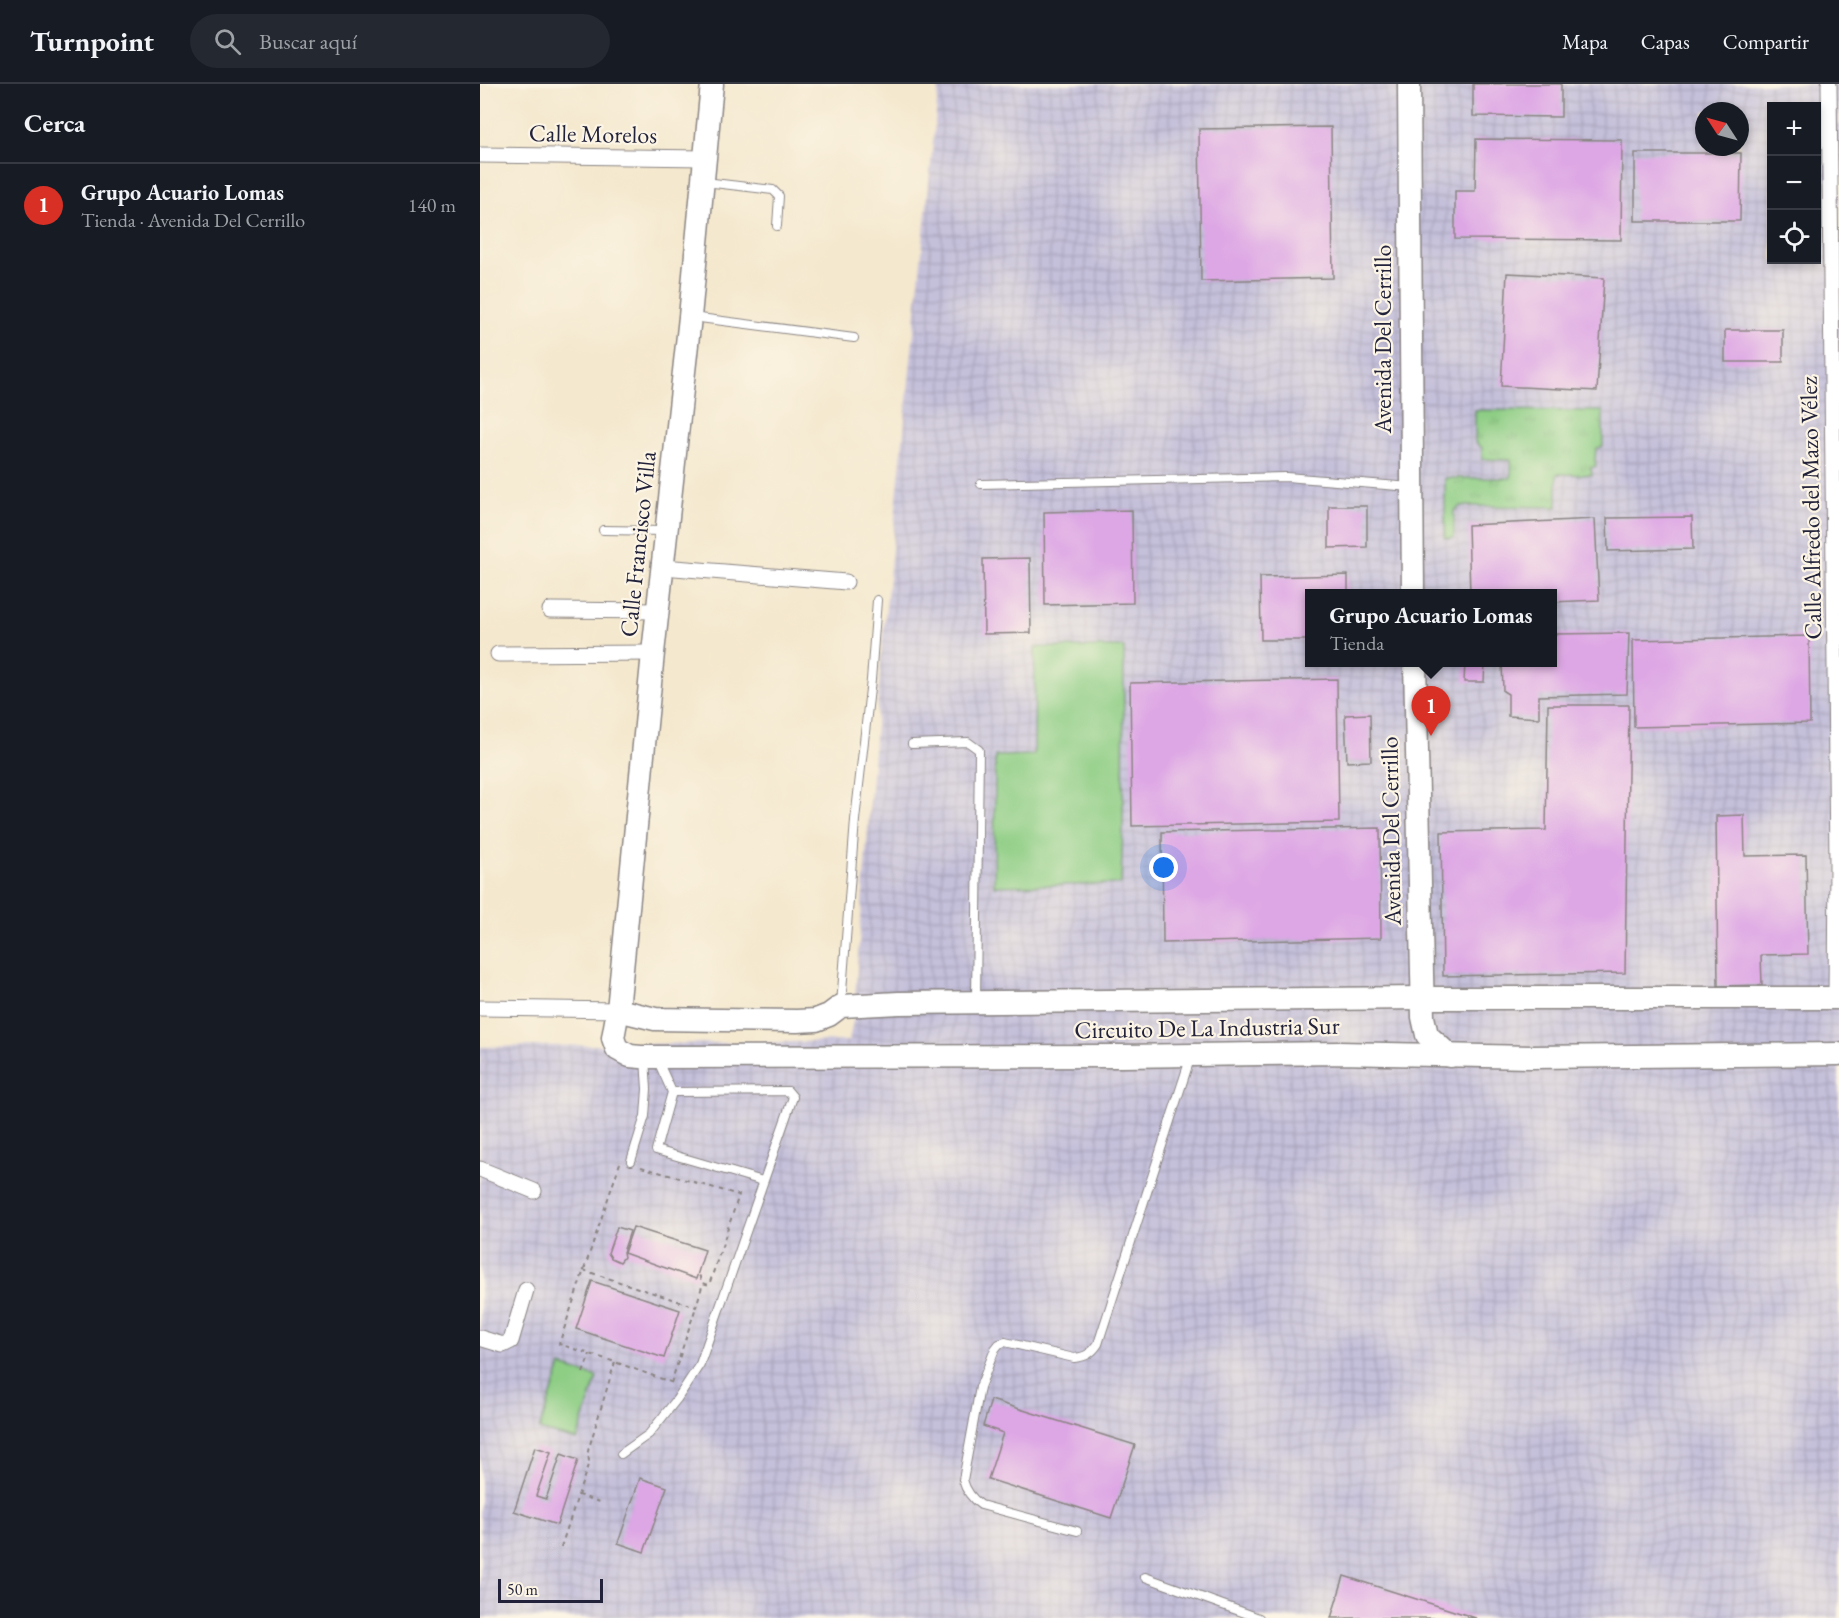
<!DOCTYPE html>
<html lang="es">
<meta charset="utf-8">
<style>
:root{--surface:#171b24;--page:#242831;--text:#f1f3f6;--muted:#9ea1a6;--line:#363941;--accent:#d93025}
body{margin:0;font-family:"EB Garamond",serif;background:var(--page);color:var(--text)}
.controls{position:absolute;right:18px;top:18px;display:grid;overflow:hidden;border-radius:0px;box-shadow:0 3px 9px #0003}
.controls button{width:54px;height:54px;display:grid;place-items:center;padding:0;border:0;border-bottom:2px solid var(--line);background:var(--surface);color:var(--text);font:30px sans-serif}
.compass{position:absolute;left:1215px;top:18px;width:54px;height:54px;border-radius:50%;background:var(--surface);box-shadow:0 3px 9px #0003;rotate:306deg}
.scale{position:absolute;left:18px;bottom:15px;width:105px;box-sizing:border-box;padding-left:6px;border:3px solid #22223b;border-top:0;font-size:16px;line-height:21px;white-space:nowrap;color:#22223b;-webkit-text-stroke:4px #fcf5e5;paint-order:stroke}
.you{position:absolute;left:684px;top:784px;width:21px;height:21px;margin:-15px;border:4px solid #fff;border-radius:50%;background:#1a73e8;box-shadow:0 0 0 9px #1a73e833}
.badge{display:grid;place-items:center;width:39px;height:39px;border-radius:50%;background:var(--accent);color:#fff;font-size:20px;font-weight:700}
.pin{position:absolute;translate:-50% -50px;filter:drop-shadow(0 2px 3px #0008)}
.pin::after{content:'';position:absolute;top:32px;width:21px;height:18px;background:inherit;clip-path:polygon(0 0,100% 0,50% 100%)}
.popup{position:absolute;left:825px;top:505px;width:252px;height:78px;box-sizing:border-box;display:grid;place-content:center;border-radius:0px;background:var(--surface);filter:drop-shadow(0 2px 4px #0005);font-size:20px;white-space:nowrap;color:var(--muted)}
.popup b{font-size:22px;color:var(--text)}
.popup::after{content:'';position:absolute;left:50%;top:100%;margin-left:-12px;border:12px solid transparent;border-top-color:var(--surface)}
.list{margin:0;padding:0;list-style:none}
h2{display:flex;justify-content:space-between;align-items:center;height:78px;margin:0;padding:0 24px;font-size:26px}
h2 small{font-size:20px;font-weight:400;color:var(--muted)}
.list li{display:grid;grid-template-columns:39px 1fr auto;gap:18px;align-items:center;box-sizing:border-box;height:84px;padding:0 24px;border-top:2px solid var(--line)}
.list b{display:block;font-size:22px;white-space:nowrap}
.list p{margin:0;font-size:20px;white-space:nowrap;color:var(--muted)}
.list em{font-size:20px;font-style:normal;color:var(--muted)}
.icon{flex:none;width:33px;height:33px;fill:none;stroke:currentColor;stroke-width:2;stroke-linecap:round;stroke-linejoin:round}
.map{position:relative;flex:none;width:1359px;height:1534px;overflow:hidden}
header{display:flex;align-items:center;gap:36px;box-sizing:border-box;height:84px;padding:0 30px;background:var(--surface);border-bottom:2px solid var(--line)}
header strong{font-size:28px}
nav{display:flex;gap:33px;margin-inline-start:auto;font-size:21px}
.search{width:420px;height:54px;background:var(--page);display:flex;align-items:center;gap:15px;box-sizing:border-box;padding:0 21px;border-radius:33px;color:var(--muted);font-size:22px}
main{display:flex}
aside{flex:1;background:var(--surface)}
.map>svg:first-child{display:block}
</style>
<header>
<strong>Turnpoint</strong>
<div class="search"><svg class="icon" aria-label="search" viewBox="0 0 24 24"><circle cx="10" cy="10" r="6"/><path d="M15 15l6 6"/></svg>Buscar aquí</div>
<nav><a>Mapa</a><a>Capas</a><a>Compartir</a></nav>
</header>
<main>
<aside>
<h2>Cerca<small></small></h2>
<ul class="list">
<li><span class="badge">1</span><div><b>Grupo Acuario Lomas</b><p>Tienda · Avenida Del Cerrillo</p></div><em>140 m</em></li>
</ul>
</aside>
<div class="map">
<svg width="1359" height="1534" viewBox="0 0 1359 1534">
<defs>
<pattern id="industrial-grid" width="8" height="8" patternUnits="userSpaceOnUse" patternTransform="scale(1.5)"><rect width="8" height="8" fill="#c5c0da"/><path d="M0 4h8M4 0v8" fill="none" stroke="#a9a5bc"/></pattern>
<pattern id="park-tufts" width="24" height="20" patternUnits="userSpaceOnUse" patternTransform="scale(1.5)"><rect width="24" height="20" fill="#8dcd84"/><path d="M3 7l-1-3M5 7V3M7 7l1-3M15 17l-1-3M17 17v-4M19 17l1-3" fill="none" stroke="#79b073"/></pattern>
</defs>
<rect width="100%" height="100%" fill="#fcf5e5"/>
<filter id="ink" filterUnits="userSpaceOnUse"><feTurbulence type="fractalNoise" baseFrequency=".0167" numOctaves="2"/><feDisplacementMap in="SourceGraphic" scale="12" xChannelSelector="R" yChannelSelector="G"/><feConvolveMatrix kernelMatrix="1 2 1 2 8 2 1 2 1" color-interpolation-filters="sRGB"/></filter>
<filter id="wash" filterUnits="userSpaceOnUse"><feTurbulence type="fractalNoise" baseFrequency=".008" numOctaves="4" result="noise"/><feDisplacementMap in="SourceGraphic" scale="24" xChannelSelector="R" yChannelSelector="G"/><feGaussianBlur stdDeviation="1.35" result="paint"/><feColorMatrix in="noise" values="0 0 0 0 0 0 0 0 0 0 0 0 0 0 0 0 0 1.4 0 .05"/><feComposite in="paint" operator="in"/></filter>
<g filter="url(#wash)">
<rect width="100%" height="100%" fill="#f4e8ce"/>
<path fill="url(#industrial-grid)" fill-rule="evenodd" d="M459,0H1359V1534H0V963L369,957L373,937L402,563ZM1292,22H1336V176H1292ZM1224,27H1260V63H1224ZM830,510H1072V578H830Z"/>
<g fill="#8dcd84" stroke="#587860" stroke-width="1.5">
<polygon points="555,563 644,563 643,742 641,800 514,802 515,672 554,671"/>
<polygon points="81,1282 117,1293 97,1356 59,1346"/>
</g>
<polygon fill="url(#park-tufts)" stroke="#587860" stroke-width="1.5" points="995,326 1123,327 1123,362 1116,365 1115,376 1116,382 1111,384 1112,391 1077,390 1077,423 981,422 974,427 974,454 965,454 965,394 1031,394 1031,376 1002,375 1002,364 995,358"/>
<g id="blocks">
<g fill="#dda6e5">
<polygon points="993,0 1081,0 1081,33 993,32"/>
<polygon points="851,43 853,194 721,197 719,45"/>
<polygon points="996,55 1142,56 1141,156 975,155 975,107 995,107"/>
<polygon points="1155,69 1261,69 1260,137 1155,137"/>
<polygon points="1027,189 1124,194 1117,307 1021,302"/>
<rect x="1245" y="246" width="58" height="32"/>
<polygon points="849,422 887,422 887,463 849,464"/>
<polygon points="652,426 653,519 565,521 564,428"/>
<polygon points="1212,433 1213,465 1128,467 1127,434"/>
<polygon points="1115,435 1119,516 1072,518 1072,510 990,510 988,441"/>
<polygon points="550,474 551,549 504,550 503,475"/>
<polygon points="868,491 868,510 830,510 830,556 781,556 780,493"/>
<polygon points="1149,549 1147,610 1059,612 1059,634 1028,632 1028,610 1023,607 1022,578 1072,578 1072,550"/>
<polygon points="1329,552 1330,639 1154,643 1153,556"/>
<polygon points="985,578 1005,578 1004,598 984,598"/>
<polygon points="857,595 859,738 652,742 650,599"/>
<polygon points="1068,621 1149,621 1145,889 963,892 961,748 1066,746"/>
<polygon points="890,630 891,677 867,678 865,631"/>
<polygon points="1264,731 1265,772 1326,771 1328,870 1281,871 1282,901 1238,902 1236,732"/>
<polygon points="900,744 901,854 683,859 682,748"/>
<polygon points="137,1143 150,1147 143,1168 144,1173 140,1178 131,1174 128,1169"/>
<polygon points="153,1143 225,1166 216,1195 144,1169"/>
<polygon points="112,1197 200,1226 184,1274 96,1245"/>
<polygon points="511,1316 655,1361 631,1434 508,1395 523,1349 503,1342"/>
<polygon points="55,1363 71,1368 56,1412 66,1415 81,1370 98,1376 77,1441 34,1427"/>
<polygon points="160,1394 187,1403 164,1468 138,1459"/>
<polygon points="864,1492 996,1534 851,1534"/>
</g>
</g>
</g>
<g filter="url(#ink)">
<use href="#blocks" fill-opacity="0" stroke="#8b8584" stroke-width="1.5"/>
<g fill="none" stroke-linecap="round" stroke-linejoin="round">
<defs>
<g id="lane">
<polyline points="225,98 293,106 299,112 297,142"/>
<polyline points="212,233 374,254"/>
<polyline points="501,400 806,393 931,403"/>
<polyline points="123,446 185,447"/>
<polyline points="432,660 488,658 499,666 496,916"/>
<polyline points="361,921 375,736 391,596 397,516"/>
<polyline points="177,975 192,1008 176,1066 283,1097"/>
<polyline points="151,1077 165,1032 167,1005 165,975"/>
<polyline points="141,1370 169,1350 197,1315 220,1280 313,1013 308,1007 192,1008"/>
<path d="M597,1447L501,1421C492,1415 486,1407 483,1396L500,1303L515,1265L519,1260L525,1258L594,1274C606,1273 612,1269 618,1260L710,975"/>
<polyline points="665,1493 779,1534"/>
</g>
<g id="street">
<polyline points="1349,0 1357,780 1356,914 1359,918"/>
<polyline points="0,71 224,74"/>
<polyline points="183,483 366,498"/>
<polyline points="70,526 177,527"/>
<polyline points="18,570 173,569"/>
<polyline points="0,924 138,926"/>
<polyline points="0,1085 54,1107"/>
<polyline points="0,1254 23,1261 31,1257 46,1206"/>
</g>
<g id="secondary">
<polyline points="232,0 210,233 173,569 138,926 133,954 137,965 150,972 161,973 643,972 859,969 1052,973 1359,970"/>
<polyline points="929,0 933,510"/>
<polyline points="935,578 943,933 947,951 970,972"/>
<polyline points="138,926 175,935 317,937 336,936 349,931 361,922 419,919 942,914 1359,914"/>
</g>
</defs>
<use href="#lane" stroke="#8b8584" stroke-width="10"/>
<use href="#street" stroke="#8b8584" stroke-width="17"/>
<use href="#secondary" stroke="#8b8584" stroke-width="25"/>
<g stroke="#8b8584" stroke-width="2" stroke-dasharray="4.5 4.5" stroke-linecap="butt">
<polyline points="140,1079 79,1260 135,1278 193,1299"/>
<polyline points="161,1083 259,1111 229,1201 223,1199 218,1189"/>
<polyline points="103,1186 216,1223 223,1199"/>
<polyline points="103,1289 110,1270"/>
<polyline points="191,1299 216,1223"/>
<polyline points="98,1411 120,1418"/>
<polyline points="81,1463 109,1378 108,1367 135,1278"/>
</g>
<use href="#lane" stroke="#fff" stroke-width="8"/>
<use href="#street" stroke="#fff" stroke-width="15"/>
<use href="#secondary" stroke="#fff" stroke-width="22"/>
</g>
</g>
<g text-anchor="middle" stroke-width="4.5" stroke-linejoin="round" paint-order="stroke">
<g font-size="24" fill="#22223b" stroke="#fcf5e5">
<text transform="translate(113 50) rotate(1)" y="8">Calle Morelos</text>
<text transform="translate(903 255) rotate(-90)" y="8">Avenida Del Cerrillo</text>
<text transform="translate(1331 424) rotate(-91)" y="8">Calle Alfredo del Mazo Vélez</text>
<text transform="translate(158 460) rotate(-84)" y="8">Calle Francisco Villa</text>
<text transform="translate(911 747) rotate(-91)" y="8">Avenida Del Cerrillo</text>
<text transform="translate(727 944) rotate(-1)" y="8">Circuito De La Industria Sur</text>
</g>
</g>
</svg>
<div class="controls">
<button>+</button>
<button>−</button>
<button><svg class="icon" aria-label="locate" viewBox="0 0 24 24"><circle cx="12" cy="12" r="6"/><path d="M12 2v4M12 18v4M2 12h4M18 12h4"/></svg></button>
</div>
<svg class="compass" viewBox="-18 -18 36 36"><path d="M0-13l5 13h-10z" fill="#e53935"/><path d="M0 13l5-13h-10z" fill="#9ea1a6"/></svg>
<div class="scale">50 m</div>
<div class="you"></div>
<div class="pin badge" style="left:951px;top:652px">1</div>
<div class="popup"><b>Grupo Acuario Lomas</b>Tienda</div>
</div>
</main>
